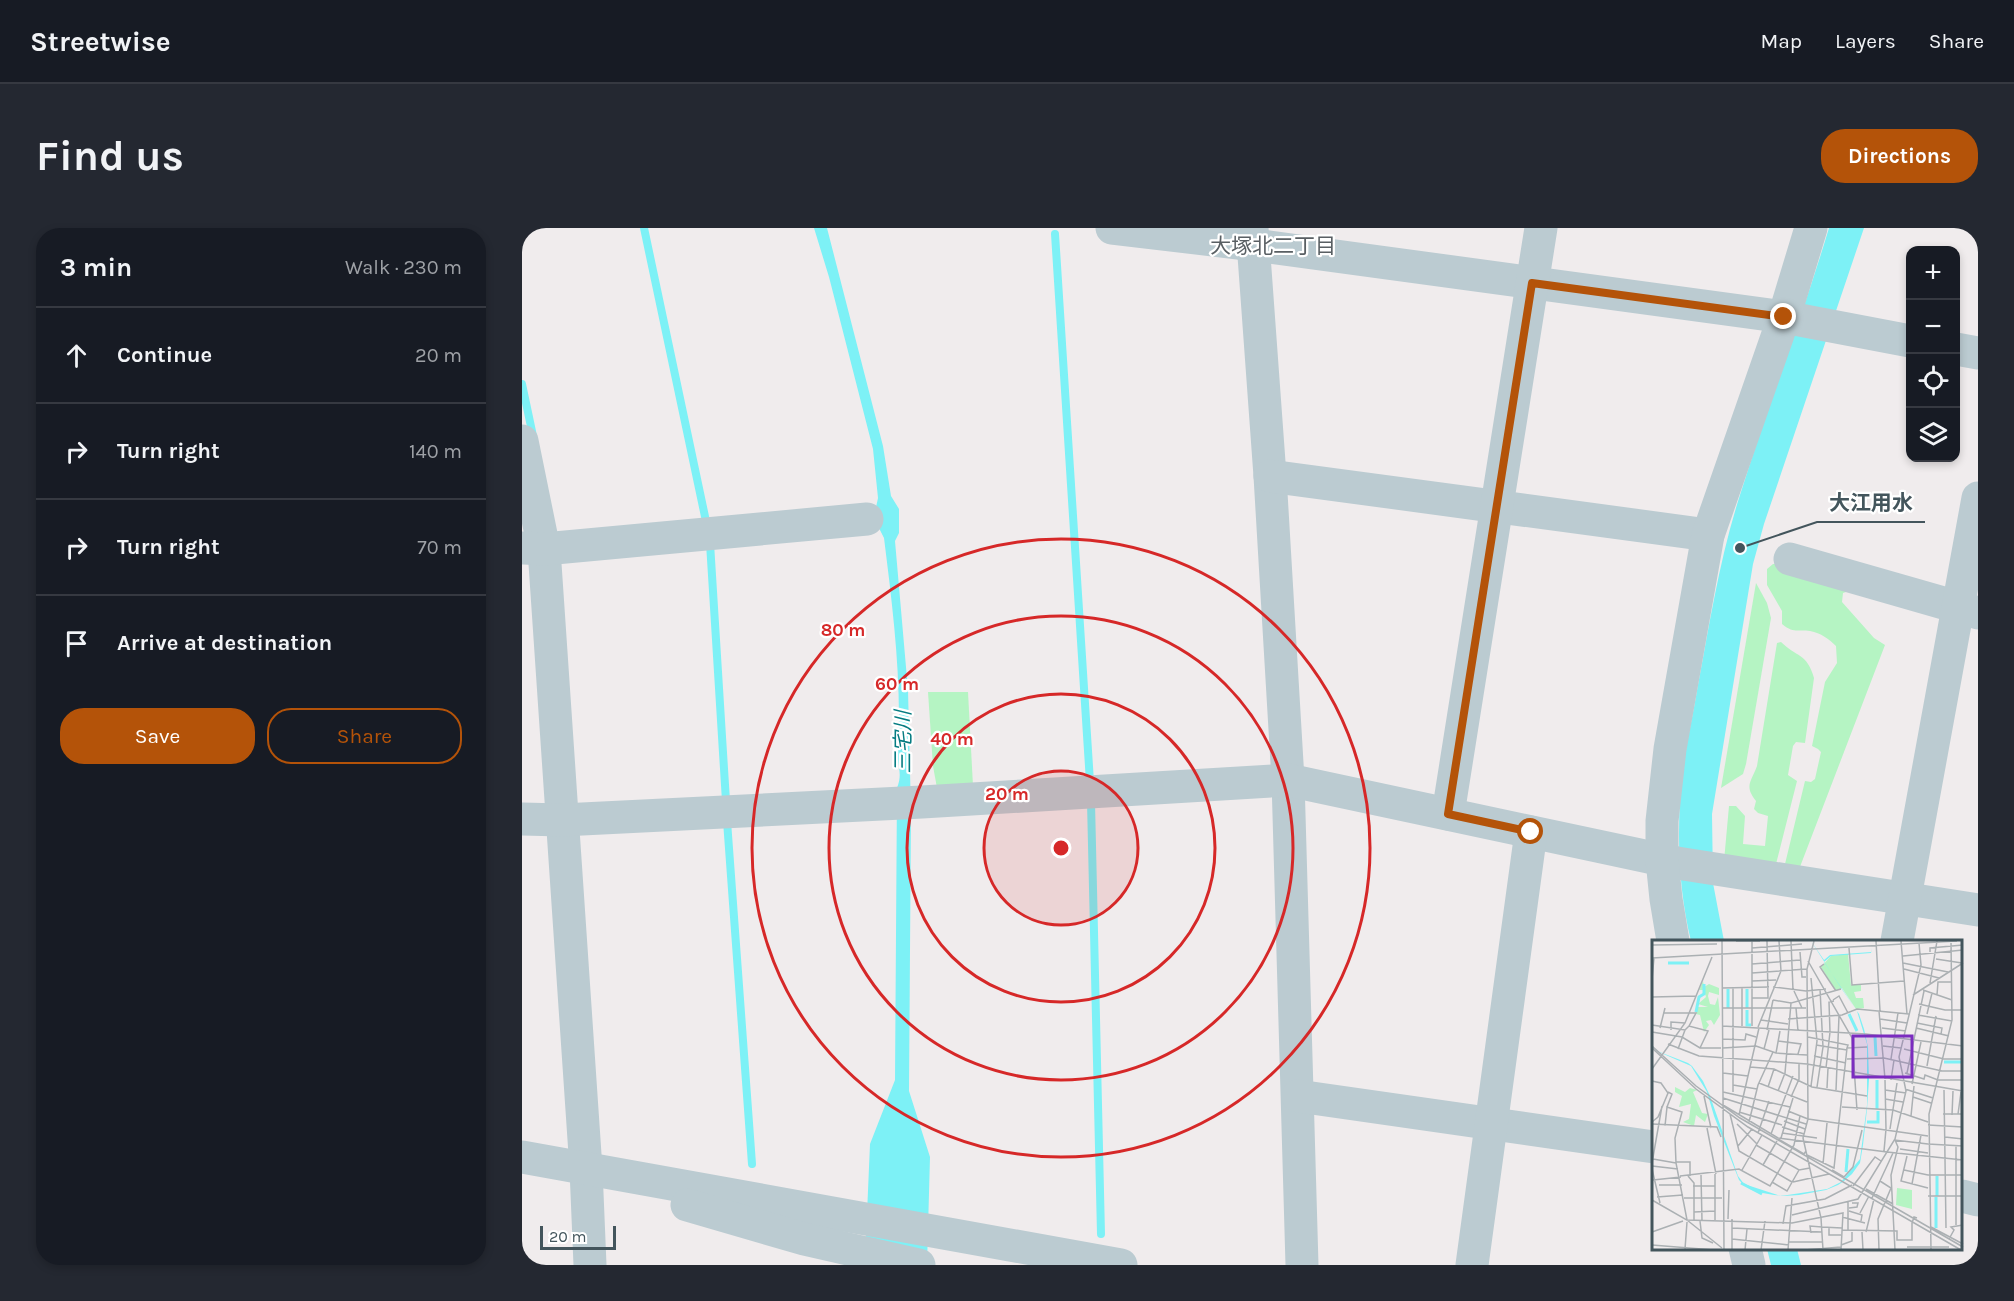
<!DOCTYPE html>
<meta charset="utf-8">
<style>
:root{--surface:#171b24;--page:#242831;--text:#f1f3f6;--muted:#9ea1a6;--line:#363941;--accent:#b45309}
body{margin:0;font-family:Karla,"Noto Sans JP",sans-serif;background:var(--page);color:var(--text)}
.controls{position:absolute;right:18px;top:18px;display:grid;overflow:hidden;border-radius:12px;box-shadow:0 3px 9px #0003}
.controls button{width:54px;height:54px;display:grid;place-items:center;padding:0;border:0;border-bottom:2px solid var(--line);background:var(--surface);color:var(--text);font:30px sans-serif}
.scale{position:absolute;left:18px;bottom:15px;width:76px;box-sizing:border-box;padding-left:6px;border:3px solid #43555c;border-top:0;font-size:16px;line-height:21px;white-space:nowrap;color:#43555c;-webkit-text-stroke:4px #fff;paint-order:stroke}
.stop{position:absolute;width:18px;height:18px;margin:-14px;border:4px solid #b45309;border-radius:50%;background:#fff}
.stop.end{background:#b45309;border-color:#fff;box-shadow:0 2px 6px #0008}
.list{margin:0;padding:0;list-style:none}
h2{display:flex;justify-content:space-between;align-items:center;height:78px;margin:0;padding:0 24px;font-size:26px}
h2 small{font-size:20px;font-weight:400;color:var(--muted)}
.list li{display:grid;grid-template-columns:39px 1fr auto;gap:18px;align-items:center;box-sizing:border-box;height:96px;padding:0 24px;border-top:2px solid var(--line)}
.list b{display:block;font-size:22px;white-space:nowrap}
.list em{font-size:20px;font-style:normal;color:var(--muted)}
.actions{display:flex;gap:12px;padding:18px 24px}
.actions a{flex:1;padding:14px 0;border:2px solid var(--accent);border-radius:24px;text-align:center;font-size:21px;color:var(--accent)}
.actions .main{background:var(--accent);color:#fff}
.icon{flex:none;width:33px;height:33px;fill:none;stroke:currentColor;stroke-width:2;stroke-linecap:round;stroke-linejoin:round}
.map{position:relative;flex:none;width:1456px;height:1037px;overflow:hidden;border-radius:24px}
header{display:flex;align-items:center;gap:36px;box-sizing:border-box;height:84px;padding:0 30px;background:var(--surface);border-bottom:2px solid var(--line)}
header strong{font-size:28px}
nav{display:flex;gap:33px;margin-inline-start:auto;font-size:21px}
.intro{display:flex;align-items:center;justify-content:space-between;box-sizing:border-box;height:144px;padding:0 36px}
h1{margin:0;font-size:42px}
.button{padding:15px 27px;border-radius:24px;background:var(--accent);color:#fff;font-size:21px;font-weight:700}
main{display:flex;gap:36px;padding:0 36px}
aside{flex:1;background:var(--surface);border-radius:24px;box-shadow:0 3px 9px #0003}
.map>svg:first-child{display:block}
</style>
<header>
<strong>Streetwise</strong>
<nav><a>Map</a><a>Layers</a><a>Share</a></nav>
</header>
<div class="intro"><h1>Find us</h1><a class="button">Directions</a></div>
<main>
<aside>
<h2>3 min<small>Walk · 230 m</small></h2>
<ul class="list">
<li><svg class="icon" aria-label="ahead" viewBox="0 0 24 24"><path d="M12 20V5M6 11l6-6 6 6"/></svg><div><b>Continue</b></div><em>20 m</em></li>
<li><svg class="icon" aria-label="right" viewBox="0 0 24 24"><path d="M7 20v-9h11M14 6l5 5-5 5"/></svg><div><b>Turn right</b></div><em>140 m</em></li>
<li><svg class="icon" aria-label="right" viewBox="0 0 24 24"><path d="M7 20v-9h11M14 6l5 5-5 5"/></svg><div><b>Turn right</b></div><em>70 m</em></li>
<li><svg class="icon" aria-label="arrive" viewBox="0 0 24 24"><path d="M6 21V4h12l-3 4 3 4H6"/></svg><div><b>Arrive at destination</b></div></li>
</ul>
<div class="actions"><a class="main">Save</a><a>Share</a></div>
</aside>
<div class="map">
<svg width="1456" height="1037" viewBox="0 0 1456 1037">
<rect width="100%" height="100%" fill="#f0eced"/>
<g fill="#b5f4c3">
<path d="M1251,336H1262L1327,363L1321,365L1320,374L1352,410L1363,417L1276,644L1263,636L1283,553L1289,554L1293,551L1299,524L1296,521L1290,518L1303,454L1315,435L1314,418C1307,411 1299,405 1288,403C1275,401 1272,406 1260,396V383L1245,357V341Z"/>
<polygon points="1234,355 1245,375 1249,390 1224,536 1221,546 1199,560"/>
<path d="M1259,414C1274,429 1285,425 1292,450L1283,515L1274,514L1271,518L1266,547L1275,553L1253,640L1202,633L1207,578H1214L1223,588L1221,616L1243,618L1246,588L1236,585L1232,581L1234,573C1222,558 1229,554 1235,538L1255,415Z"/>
<polygon points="406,464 446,464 451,558 415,560 411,538"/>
</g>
<g fill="#7df1f6">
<path d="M292,0H305L361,218L369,268L377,281V305L373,313L386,462L389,584L387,863L408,929L405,1037L344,1009L348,916L373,852L375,560C381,545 375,539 376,525C380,453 371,382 362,310L356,298L353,284L356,270L351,221L307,49Z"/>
<path d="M1307,0H1342L1242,296L1231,336L1190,586L1191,655L1202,713H1169C1155,656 1154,591 1162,533C1166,507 1172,482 1176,457C1188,393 1198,329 1218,267C1246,177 1280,90 1307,0Z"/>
<polygon points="1245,1021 1275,1021 1279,1037 1249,1037"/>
</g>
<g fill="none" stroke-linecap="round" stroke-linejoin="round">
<g stroke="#7df1f6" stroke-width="8">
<polyline points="122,0 185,298"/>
<polyline points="533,6 568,554"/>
<polyline points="0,156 11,208"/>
<polyline points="188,315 204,573"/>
<polyline points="569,574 579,1006"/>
<polyline points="205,593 230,936"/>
</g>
<g stroke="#bbcbd1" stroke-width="33">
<polyline points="590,0 733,17 1262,89 1388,113"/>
<polyline points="730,0 748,248 766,552 780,1037"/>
<polyline points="1434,121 1456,125"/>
<polyline points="0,213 22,321 64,941 68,1037"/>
<polyline points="748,248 1186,307"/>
<polyline points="2,320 22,321 345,291"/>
<polyline points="1268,331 1456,385"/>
<polyline points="926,586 1019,0"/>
<polyline points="0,591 40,592 400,574 766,552 1155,635 1456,682"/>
<polyline points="1151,713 1144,671 1140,632 1140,593 1148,521 1186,307 1262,89 1289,0"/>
<polyline points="1375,713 1456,270"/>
<polyline points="776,868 1132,919"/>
<polyline points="0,929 599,1037"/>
<polyline points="1440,968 1456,972"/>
<polyline points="165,977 282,1011 397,1037"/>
<polyline points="1223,1020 1227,1037"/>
<polyline points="950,1037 1009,604"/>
</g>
</g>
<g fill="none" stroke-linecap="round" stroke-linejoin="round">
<polyline stroke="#b45309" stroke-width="8" points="1009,604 926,586 1010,55 1262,89"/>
</g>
<circle cx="539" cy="620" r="77" fill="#d62828" fill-opacity=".12"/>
<g fill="none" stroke="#d62828" stroke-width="3">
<circle cx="539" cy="620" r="77"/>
<circle cx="539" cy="620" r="154"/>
<circle cx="539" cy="620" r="232"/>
<circle cx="539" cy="620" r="309"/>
</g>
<g text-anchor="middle" stroke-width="4.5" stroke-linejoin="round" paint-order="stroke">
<g font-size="21" fill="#595f63" stroke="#fff">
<text x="751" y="25">大塚北二丁目</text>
</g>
<g font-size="21" font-style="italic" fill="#057c82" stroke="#fff">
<text transform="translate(381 514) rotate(-90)" y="7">三宅川</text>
</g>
</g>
<g transform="translate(1130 712)">
<rect width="310" height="310" fill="#f0eced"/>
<path d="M196,14L199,45H209V51L202,52L204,58H211L212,68L204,69L190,48L184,51L169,27L179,16ZM51,41L52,47L57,44L67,48V55L57,52L56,56L58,64L63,65L66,57L68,75L62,85L59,80L54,81L57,85L52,92L48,75L44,74L46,67H56L46,64L54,57L52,50H47ZM23,147L33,152L38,148L45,150L41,152L50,173L56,174L53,182L44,175L42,186L31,182L37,179L39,164L27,167L30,156L23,152ZM245,248L260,250V269L244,265Z" fill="#b5f4c3"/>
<path d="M159,1L172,20L178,15L219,12L220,8L219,13L179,16L172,22L207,74L212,89L216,107L217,140L215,169L211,205L208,223L205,227L200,234L192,241L186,245L174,250L147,255L132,256L122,255L105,252L98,249L92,245L87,240L62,176L55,152L39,126L0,109L36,123L40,126L51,141L58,156L86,236L92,244L129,256L175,249L189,242L208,219L215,165V104L205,71L189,48Z" fill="#7df1f6"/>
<path fill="none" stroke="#7df1f6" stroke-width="3" d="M16,23H37M76,49V68M95,49V68M95,70V85H99M44,72L47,57L52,54V44M197,74L205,91M223,97L224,116M292,122H311M225,140V169M215,182H226V171M194,232L196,209M89,243L110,254M285,256V236M284,288V257"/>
<path fill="none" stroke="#abb0b3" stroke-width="1.5" d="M70,1L72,310M84,1H108M100,1V47M139,1L141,50M162,1L155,29L156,179L151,198L169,278L171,310M224,1L228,71M249,1L255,74M0,5L65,4M100,8L150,4M197,8L200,45L252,41M148,12L150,37H154M278,12V8L311,5M251,16L311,10M0,18L305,1M284,19L310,23M156,21L200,98L205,170M251,23L296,32M100,24L148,20M172,24L168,27L184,51M252,29L287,38M100,33L155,29M0,39L2,18M100,41L124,40M278,43L285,1M90,47V86M100,47V86M121,47L154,51L174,49M70,48L117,47M81,48V152M271,50L300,60M142,51L150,68M261,55L311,23M285,55L286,42H300M0,57L44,56M100,58H116L115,1M121,60L139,63M181,60L187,56L196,73M267,64L293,70H311M70,68H154M144,68L146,91M227,71L233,139M11,73H44L37,86M275,74L280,53M266,75L300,81M136,79L190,75L205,69L257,74M228,79L255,83M109,80L136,84M265,83L290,88L289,94M0,85L33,90L37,86L56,91L48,108M70,86L214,94L311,106M106,87L129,31L127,1M8,88L13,68M230,88L254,91M264,88L297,96M19,90V82L33,83M115,90L121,60M0,92L30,97L48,108H69M178,92L177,62L182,61M156,97L196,105L195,108L215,107M70,99L93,100L94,94L104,97M126,101L149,104L146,114M16,104L47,116L155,124L311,151M164,105L195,110M0,106L44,146L88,178L311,307M231,106L249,108M0,108L44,149L96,187L309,310M71,108L104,106L124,113L155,115M26,109L33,90M112,109L117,90M252,109L292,119H311M124,113L128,91M162,116L194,123M195,119L232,118L290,131H311M239,119L246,73M275,126L284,76M98,127L122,129L160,147L215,156M174,128L178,92M0,129L33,83L60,17M71,133L96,136M253,133L272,139L273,135L286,140H311M255,133L272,51M233,140L234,189M239,140L242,120M0,141L9,143L16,153L6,177L0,182M107,143L155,162M260,144L269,102M81,145L105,149M159,146L165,101L159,38M116,147L122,129M165,147L171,107L168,49M175,148L176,128M253,149L281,158M184,150L187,76M233,150L254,153M292,150L294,288M126,151L133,133L139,63L189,49M71,152L138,167M52,156L59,188M139,157L147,139V124M261,157L279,163M71,158L154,184M233,159L251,162M71,165L126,198L235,212M15,167L20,154L16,152M190,167L241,170L276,182M136,171L156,179M87,172L130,185M78,174L87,211L140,242M291,174H311M306,174L309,152M87,175L107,88M300,175L301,151M259,176L262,146M156,179L276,196M132,181L153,189M97,182L106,145L121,112M0,184L65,187L69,197M85,184L105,204M276,185L311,187M13,186L15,167L30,172L23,198L24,223L35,280L140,283L191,273L189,310M130,187L152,194M55,188L64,234M238,189L245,143M106,193L117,161M130,193L165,198M119,194L141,136M293,197L311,199M129,198L141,158M126,199L152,214L154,211M242,200L276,204M276,204L311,206M104,205L147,230L158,228M86,206L100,189M248,209L276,213M232,211L234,189M235,212L311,220M155,215L182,228L195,108M255,216L249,241L276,248M1,219L24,223M24,222H38V236M0,223L10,166M171,224L175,183M111,225L125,201M0,226L26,229M0,229L8,263M90,230L110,195M180,230L192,237L201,227L210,190M252,230L276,235H311M63,234V280M49,235L50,281M28,236L87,229L118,246L142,205L148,176M36,236L42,243V281M1,240L29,237M120,242L135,251L147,230M141,242L177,234M260,244L269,195M7,245H30M41,246H63M201,246L223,217L229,221M214,249L241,264M276,256H311M5,257L31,255M32,258H70M220,258L241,213M0,260L35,280L70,308M197,268L205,267L206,263H200M197,271L210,275L209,281M42,272L63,271M208,273L217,256M140,275L206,259L243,199L254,151L247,117L269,25L267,3M190,277L213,283M76,279L77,250M80,279V310M48,281L50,298L61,303M131,284L134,266L173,259L200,245M304,285V206M170,287L190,288M177,287V295H189M279,287L311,304M80,288L170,292M190,290L245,291V300H260V283L262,277L265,278M196,291V261M0,292L31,281M210,292L211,310M214,292L222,259M159,293L158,286L170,287M80,299L137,305M297,299L302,290L299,287L311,285M137,302H171M0,305L62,310M189,305L200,301V292M255,307H297M33,309L35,282M93,310L95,289M109,310L113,281M136,310L140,258M152,310L189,307M227,310L226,279L239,248L228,241M243,310L239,235L246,207L243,200M279,310L277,174L300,80L299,1"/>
<path fill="#7b2cbf" fill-opacity="0.15" stroke="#7b2cbf" stroke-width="3" d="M201,96H260V137H201Z"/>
<rect width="310" height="310" fill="none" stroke="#43555c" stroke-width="3"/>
</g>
<circle cx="539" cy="620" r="9" fill="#d62828" stroke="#fff" stroke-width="3"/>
<g font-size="18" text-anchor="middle" font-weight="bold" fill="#d62828" stroke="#fff" stroke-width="4.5" stroke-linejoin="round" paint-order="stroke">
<text x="321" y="408">80 m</text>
<text x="375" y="462">60 m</text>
<text x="430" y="517">40 m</text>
<text x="485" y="572">20 m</text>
</g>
<path fill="none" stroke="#43555c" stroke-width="2" d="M1218 320L1295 294H1403"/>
<circle fill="#43555c" stroke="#fff" stroke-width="2" cx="1218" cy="320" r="6"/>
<g font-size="21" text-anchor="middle" font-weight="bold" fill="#43555c" stroke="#fff" stroke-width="4.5" stroke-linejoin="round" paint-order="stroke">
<text x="1349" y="282">大江用水</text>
</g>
</svg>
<div class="controls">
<button>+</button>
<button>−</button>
<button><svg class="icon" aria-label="locate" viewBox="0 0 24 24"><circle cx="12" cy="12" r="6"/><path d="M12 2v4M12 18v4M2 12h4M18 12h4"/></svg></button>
<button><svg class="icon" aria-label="layers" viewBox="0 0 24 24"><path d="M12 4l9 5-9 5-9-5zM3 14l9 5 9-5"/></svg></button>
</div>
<div class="scale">20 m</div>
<div class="stop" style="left:1009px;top:604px"></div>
<div class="stop end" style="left:1262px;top:89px"></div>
</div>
</main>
